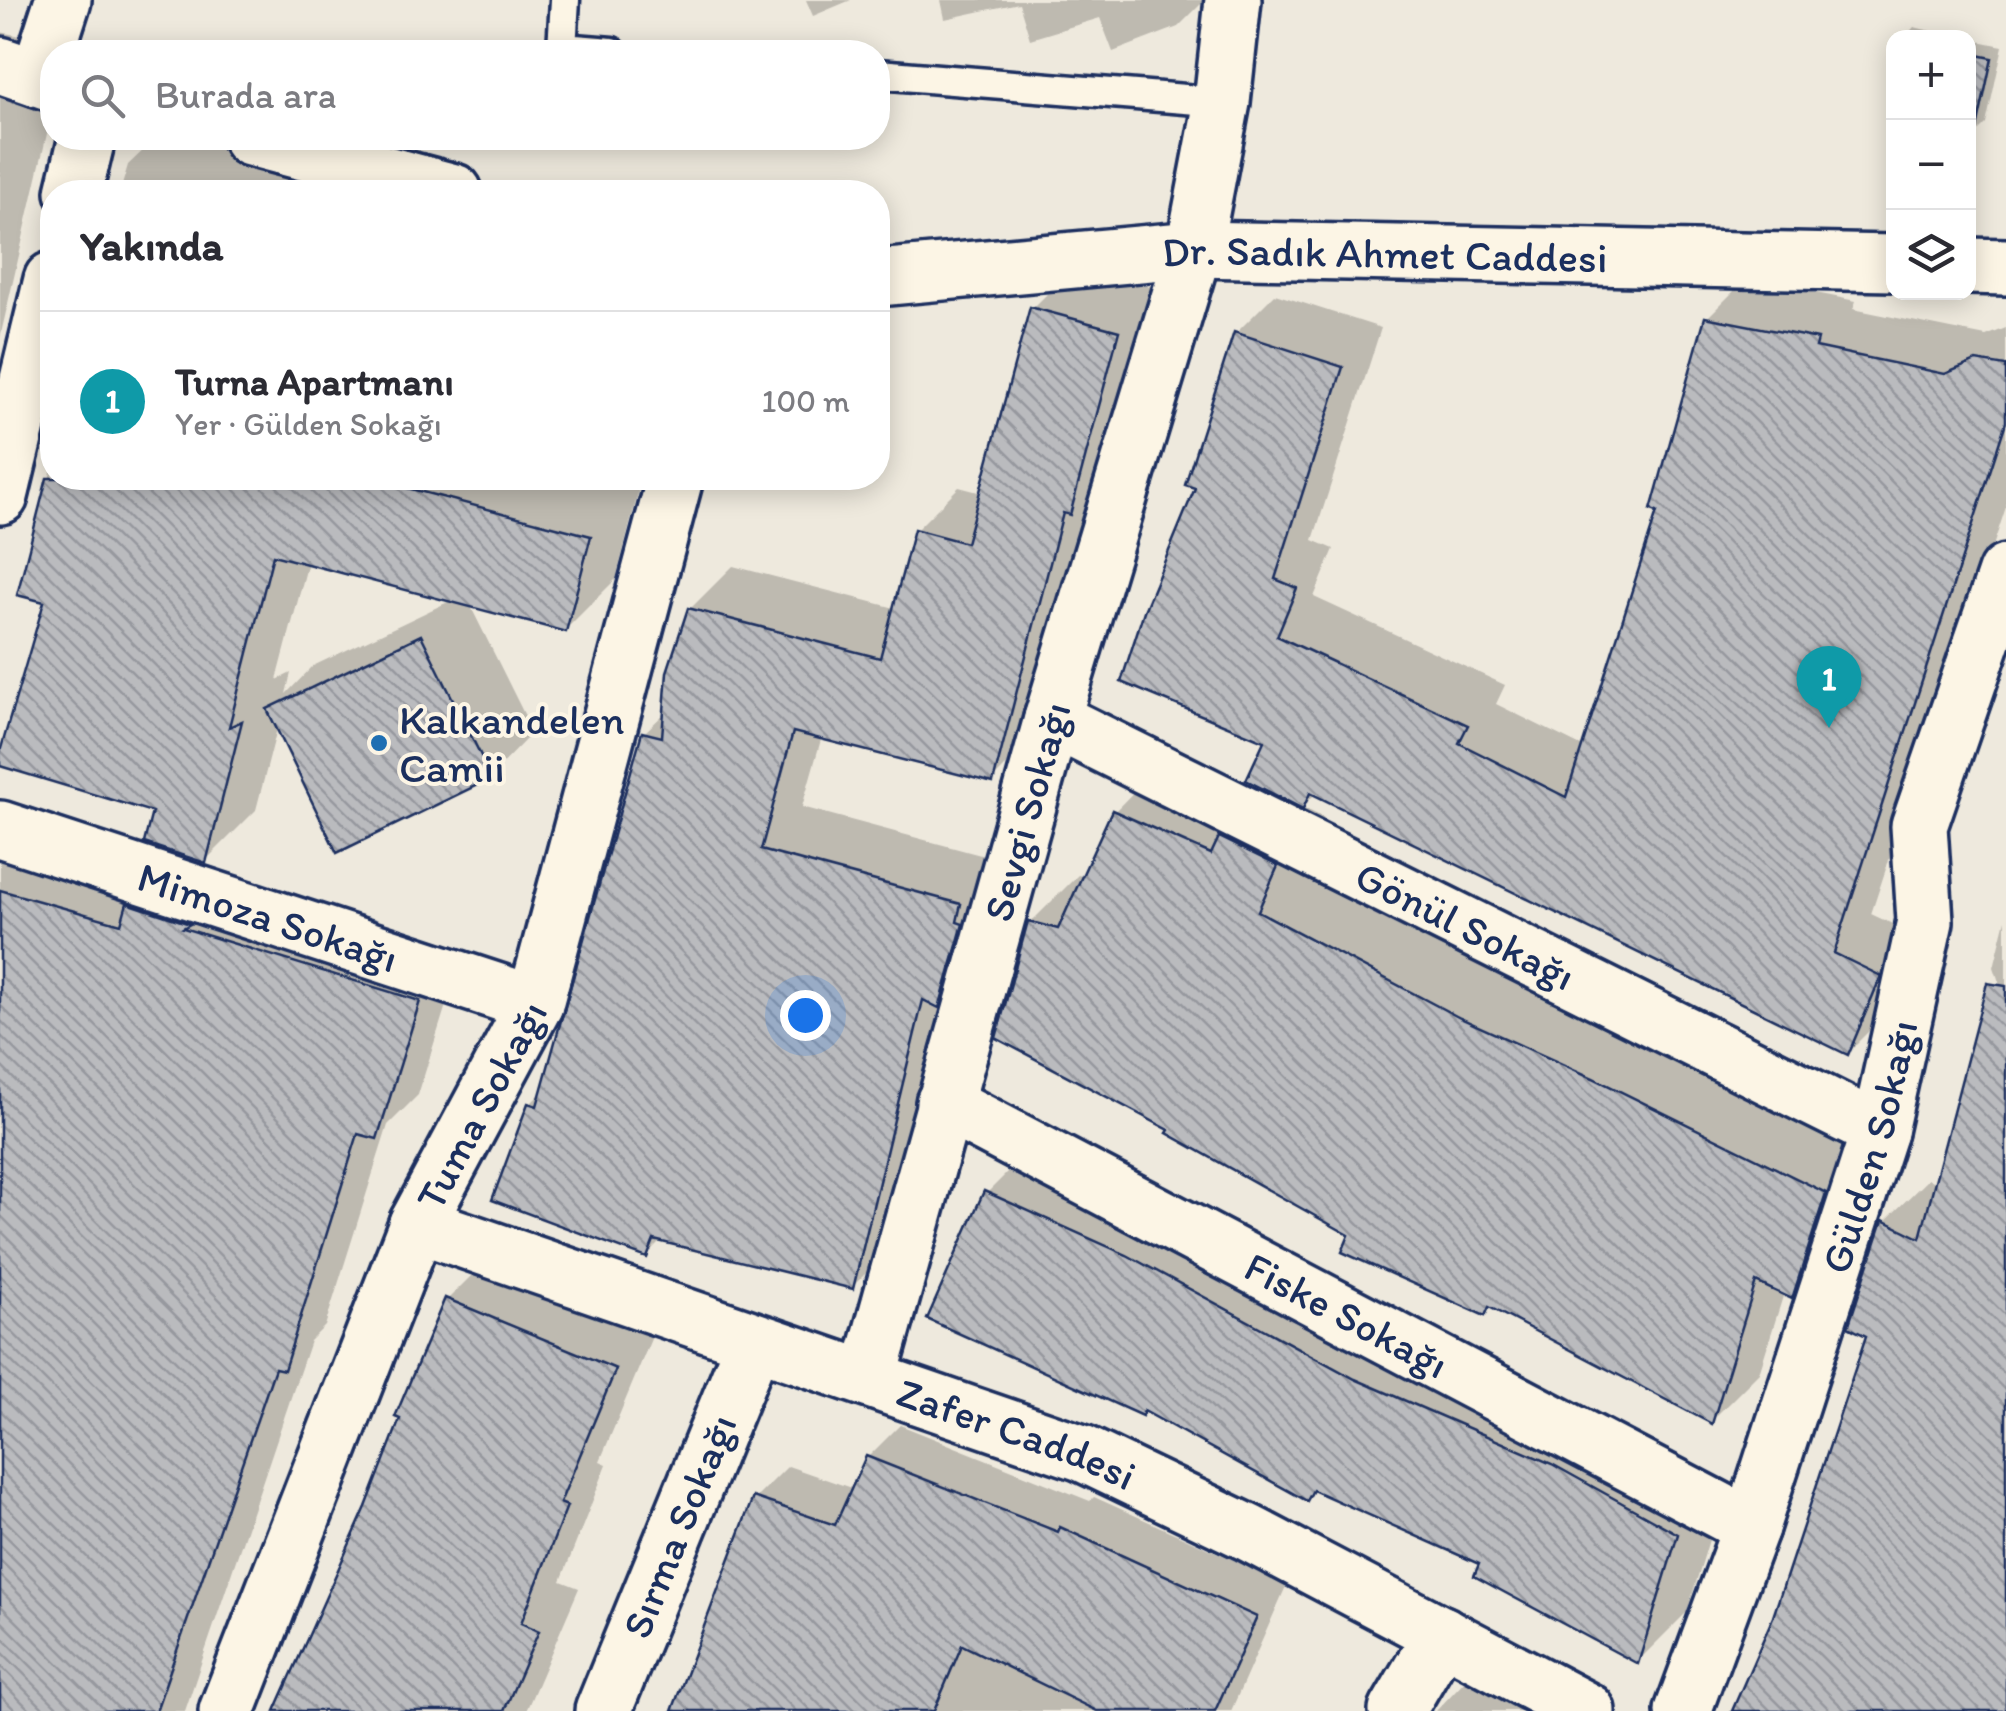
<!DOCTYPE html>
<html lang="tr">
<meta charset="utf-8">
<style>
:root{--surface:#fff;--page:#f7f7f7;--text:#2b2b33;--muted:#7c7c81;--line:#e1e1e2;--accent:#db2777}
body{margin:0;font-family:Itim,sans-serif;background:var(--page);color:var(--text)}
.controls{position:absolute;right:30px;top:30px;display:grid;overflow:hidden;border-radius:20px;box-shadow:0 5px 25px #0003}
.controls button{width:90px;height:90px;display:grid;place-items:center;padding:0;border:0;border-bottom:2px solid var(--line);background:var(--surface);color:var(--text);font:50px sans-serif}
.you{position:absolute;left:805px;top:1015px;width:35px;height:35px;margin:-25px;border:8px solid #fff;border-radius:50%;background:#1a73e8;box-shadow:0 0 0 15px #1a73e833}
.badge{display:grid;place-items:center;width:65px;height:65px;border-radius:50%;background:var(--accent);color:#fff;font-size:32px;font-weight:700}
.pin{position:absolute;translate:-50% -82px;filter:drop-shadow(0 2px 5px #0008)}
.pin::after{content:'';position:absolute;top:52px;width:35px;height:30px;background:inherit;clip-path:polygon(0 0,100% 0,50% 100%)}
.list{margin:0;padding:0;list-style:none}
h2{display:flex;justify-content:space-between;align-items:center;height:130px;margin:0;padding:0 40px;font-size:42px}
h2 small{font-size:32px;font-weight:400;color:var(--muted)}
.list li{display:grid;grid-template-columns:65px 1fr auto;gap:30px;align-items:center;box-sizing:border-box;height:180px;padding:0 40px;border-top:2px solid var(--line)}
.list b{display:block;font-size:38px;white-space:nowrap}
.list p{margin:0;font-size:32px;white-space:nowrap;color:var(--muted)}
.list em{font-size:32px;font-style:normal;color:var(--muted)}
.icon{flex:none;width:55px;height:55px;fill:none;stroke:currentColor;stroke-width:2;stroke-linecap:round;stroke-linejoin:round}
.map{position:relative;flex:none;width:2006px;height:1711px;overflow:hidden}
.search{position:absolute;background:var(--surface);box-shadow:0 5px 25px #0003;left:40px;top:40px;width:850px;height:110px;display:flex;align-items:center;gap:25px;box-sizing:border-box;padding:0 35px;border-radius:40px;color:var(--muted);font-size:38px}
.panel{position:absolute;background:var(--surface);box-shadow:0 5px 25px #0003;left:40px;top:180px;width:850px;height:310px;border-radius:40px}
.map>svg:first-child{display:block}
</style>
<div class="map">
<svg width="2006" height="1711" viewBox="0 0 2006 1711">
<defs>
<pattern id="building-back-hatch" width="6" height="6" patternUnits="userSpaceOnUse" patternTransform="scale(2.5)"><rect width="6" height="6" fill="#babbbe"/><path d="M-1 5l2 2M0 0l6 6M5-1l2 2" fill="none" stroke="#96989e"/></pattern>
</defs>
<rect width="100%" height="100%" fill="#eee9dd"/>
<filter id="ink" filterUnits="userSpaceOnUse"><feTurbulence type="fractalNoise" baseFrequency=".01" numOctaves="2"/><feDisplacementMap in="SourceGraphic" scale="20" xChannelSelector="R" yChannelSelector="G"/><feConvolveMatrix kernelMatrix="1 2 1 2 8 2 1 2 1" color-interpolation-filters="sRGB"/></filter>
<g filter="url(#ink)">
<g fill="#0003" fill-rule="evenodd">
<polygon points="806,0 851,0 813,16"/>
<polygon points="941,0 1205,0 1178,27 1113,52 1100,18 1030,39 1019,3 945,19"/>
<polygon points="1914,27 1961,38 1904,38"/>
<polygon points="0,32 32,38 52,52 52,112 0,338"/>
<polygon points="1968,39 2003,46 1986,124 1974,136 1968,134"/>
<polygon points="1894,81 1894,118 1886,116"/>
<polygon points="156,138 256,138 440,192 120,192 128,165"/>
<polygon points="1075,266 1161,289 1035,737 992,780 822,736 802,807 1003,861 896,1243 853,1286 662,1240 647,1255 530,1104 544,1090 644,733 667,711 690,609 733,566 895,608 916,530 959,487 982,493 1032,309"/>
<polygon points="1746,279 1856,301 1853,309 1986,336 2006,328 2006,507 1871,914 1918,936 1887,1013 1848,1052 1316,793 1302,807 1324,818 1304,862 1872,1145 1839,1249 1791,1296 1784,1293 1759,1373 1711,1421 1492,1305 1484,1313 1172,1129 1030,923 1078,875 1085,877 1114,812 1161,764 1255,805 1270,790 1267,739 1198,487 1236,333 1275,294 1381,328 1313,540 1334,549 1314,597 1505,685 1496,704 1585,748 1660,510 1707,318"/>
<path d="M52,468V478H610L640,485L616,579L565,630L470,605L533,732L490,776L278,725L256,810L205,861L156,810L0,764L48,600L20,593ZM308,562L452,600L313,666L286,694L291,673L277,680Z"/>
<polygon points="0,837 460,960 418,1095 388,1125 325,1326 310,1341 185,1711 0,1711"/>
<polygon points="2006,919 2006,1711 1744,1711 1869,1335 1885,1221 1928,1179 1937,1183 2004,997 1994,967"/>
<polygon points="1036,1144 1405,1330 1601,1416 1726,1484 1687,1612 1638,1661 1482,1563 1316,1489 1307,1498 987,1193"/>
<polygon points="489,1258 656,1327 600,1461 607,1464 561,1581 579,1588 526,1711 278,1711 368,1508 447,1300"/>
<polygon points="900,1425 1090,1501 1094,1497 1287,1584 1231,1711 674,1711 756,1498 788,1466 854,1489 868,1457"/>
<polygon points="1470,1675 1528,1711 1436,1711"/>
</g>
<g fill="url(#building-back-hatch)" stroke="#1b2f5e" stroke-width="2.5">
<polygon points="1968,53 1992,58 1975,138 1968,137"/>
<polygon points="1030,307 1119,331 1070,515 1063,513 993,783 793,732 761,850 961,904 957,922 963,924 939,1008 923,1000 853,1289 654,1240 647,1258 492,1200 528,1103 537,1106 642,732 662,737 667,672 688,608 880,658 914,529 966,543"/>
<polygon points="1705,317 1818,339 1816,347 1945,374 1976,361 2006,366 2006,422 1834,953 1881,976 1848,1055 1310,793 1303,809 1246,780 1264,741 1121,682 1144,611 1195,488 1185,485 1234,332 1343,367 1275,579 1297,588 1277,636 1468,725 1459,743 1566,797 1657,512 1651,510"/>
<polygon points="47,478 369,478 591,536 566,632 273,555 229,727 242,721 206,863 144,843 152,812 0,766 0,752 44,602 17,595"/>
<polygon points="421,635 492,778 337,853 267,709"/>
<polygon points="1112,810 1211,854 1219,837 1278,866 1258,911 1460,1018 1593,1078 1826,1193 1792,1299 1756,1282 1712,1424 1489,1307 1485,1316 1342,1252 1349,1235 1167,1133 1169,1130 996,1038 1028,921 1058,929"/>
<polygon points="0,890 121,924 127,903 190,924 183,928 420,1001 377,1139 358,1134 284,1370 275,1368 156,1711 0,1711"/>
<polygon points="1987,983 2006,986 2006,1711 1732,1711 1773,1617 1866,1336 1848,1327 1883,1220 1920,1238"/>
<polygon points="984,1191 1127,1255 1355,1379 1552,1464 1678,1534 1638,1664 1474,1576 1479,1564 1313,1490 1307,1501 1144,1411 1142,1416 927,1319"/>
<polygon points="445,1298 616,1369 560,1503 567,1506 521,1623 539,1631 504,1711 275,1711 366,1507 400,1419 395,1417"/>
<polygon points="866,1456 1058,1532 1060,1527 1257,1617 1215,1711 1097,1711 962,1645 934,1711 672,1711 753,1497 835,1525"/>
</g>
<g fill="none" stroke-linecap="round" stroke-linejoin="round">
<defs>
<g id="service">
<polyline points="565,0 562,48 612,52"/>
<polyline points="878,74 1222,102"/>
</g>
<g id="minor">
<polyline points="38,78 63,0"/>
<polyline points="74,192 87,138"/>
<polyline points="0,496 52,280"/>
<path id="s1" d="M1052,719L1879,1131"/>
<path id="s2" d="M0,829L535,1004"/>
<path id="s3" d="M944,1103L1751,1527"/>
<path id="s4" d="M869,1378L1052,719L1194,249L1222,102L1233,0"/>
<path id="s5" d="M227,1711L417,1224L535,1004L675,478"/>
<path id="s6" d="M603,1711L754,1341"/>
<polyline points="1397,1711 1442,1634"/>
<path id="s7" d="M1683,1711L1751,1527L1879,1131L1925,921L1919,826L2006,573"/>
</g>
<g id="tertiary">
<path id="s8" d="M417,1224L1082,1453L1249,1533L1587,1711"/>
</g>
<g id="primary">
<polyline points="0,65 52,83"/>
<polyline points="250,138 454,192"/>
<polyline points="1968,266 2006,267"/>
<path id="s9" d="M878,278L1194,249L1894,263"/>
</g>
</defs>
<use href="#service" stroke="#1b2f5e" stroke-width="35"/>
<use href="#minor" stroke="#1b2f5e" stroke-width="62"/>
<use href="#tertiary" stroke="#1b2f5e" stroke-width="62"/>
<use href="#primary" stroke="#1b2f5e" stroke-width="62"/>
<use href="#service" stroke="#fcf5e5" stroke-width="28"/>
<use href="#minor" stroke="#fcf5e5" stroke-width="55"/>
<use href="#tertiary" stroke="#fcf5e5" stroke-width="55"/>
<use href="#primary" stroke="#fcf5e5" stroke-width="55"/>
</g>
</g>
<circle fill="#1f6fb2" stroke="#fcf5e5" stroke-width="4" cx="379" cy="743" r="10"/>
<g text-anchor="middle" stroke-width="8" stroke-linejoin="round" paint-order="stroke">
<g font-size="42" fill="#1b2f5e" stroke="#fcf5e5">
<text dy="15" stroke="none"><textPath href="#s9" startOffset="508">Dr. Sadık Ahmet Caddesi</textPath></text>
<text dy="15" stroke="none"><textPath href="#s4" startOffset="588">Sevgi Sokağı</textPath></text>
<text dy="15" stroke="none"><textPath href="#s2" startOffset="282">Mimoza Sokağı</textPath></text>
<text dy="15" stroke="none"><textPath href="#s1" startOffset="462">Gönül Sokağı</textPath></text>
<text dy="15" stroke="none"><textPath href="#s5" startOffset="658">Tuma Sokağı</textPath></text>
<text dy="15" stroke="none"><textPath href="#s7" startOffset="595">Gülden Sokağı</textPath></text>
<text dy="15" stroke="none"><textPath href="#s3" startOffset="455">Fiske Sokağı</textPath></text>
<text dy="15" stroke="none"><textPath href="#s8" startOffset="635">Zafer Caddesi</textPath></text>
<text dy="15" stroke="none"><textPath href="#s6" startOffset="200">Sırma Sokağı</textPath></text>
</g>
<g font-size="42" fill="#1b2f5e" stroke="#fcf5e5" text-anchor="start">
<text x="399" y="734">Kalkandelen<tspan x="399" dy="48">Camii</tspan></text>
</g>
</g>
</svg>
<div class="controls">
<button>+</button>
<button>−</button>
<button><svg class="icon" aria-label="layers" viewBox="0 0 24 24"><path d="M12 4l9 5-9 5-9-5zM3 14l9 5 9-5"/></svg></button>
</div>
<div class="you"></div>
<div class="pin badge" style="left:1829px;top:728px;background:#0f9aa8">1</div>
<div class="search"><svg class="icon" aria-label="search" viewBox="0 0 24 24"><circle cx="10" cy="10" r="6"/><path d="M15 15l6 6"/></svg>Burada ara</div>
<section class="panel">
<h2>Yakında<small></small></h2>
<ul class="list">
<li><span class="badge" style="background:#0f9aa8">1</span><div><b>Turna Apartmanı</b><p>Yer · Gülden Sokağı</p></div><em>100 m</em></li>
</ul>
</section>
</div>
